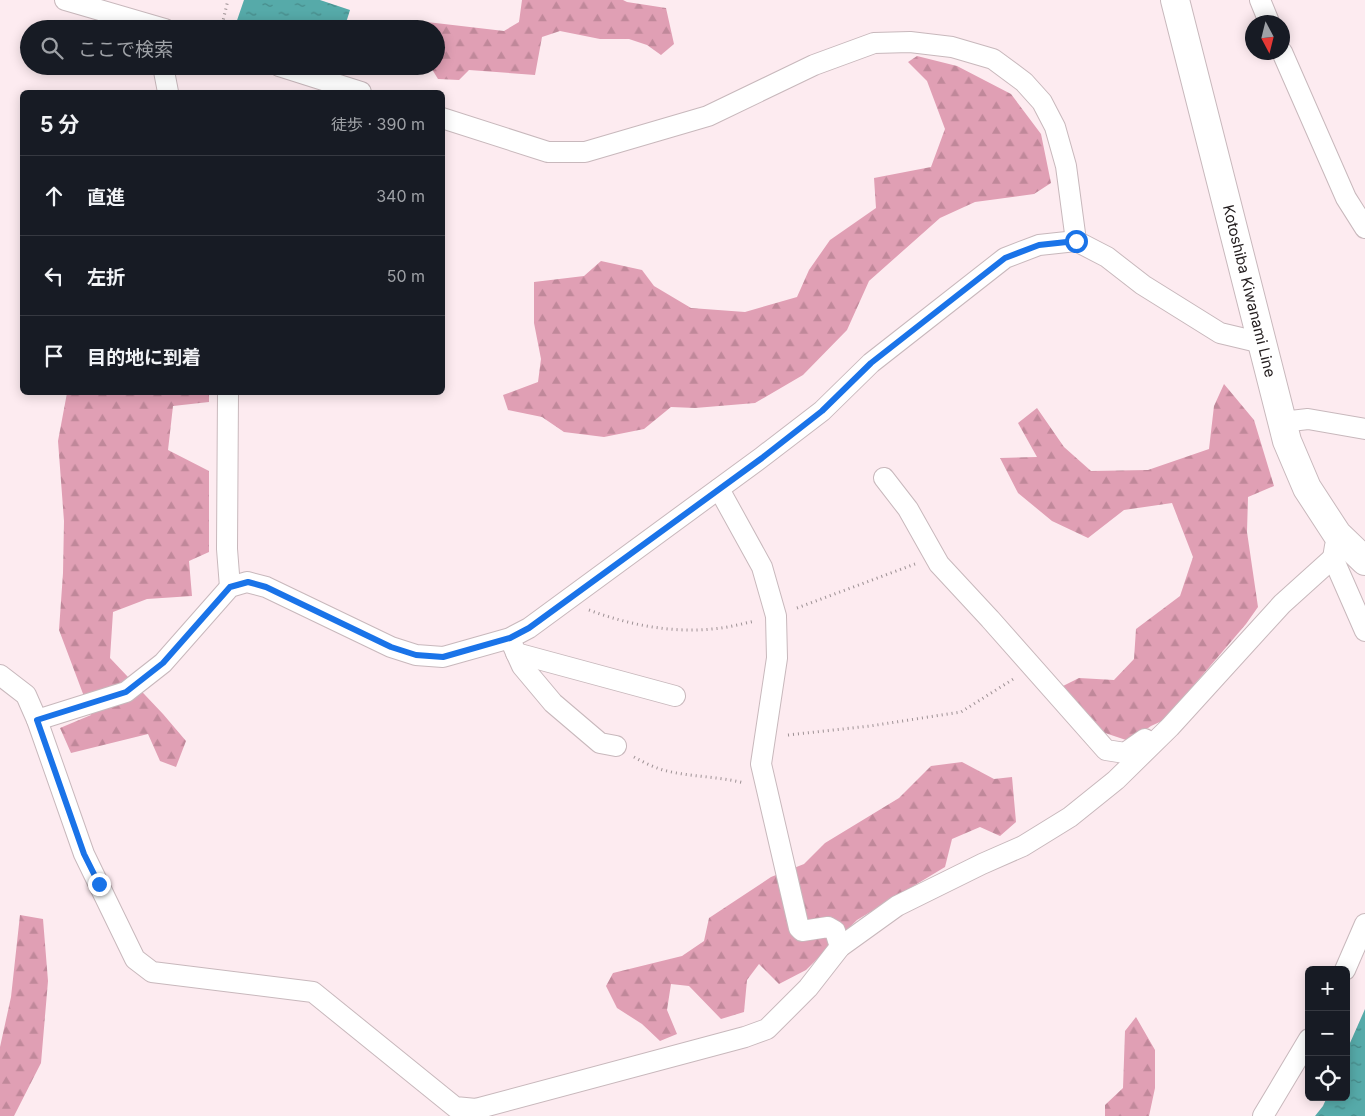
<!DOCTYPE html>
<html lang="ja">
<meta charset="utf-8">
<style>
:root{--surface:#171b24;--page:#242831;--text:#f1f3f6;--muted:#9ea1a6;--line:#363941}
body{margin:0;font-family:Inter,"Noto Sans JP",sans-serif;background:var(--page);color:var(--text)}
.controls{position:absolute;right:15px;bottom:15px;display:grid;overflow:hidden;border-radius:8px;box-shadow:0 2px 12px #0003}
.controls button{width:45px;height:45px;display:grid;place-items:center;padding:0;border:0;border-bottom:1px solid var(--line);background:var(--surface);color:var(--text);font:25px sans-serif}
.compass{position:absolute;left:1245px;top:15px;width:45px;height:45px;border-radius:50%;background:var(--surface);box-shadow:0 2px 12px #0003;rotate:173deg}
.stop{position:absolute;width:15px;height:15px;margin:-11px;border:4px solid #1a73e8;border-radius:50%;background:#fff}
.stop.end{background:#1a73e8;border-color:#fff;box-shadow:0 1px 5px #0008}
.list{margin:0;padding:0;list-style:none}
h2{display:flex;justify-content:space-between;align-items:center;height:65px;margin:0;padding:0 20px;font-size:21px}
h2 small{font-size:16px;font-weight:400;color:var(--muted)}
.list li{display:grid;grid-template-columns:32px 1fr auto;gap:15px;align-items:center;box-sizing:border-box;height:80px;padding:0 20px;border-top:1px solid var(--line)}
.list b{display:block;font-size:19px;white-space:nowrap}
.list em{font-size:16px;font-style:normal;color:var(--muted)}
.icon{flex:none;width:28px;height:28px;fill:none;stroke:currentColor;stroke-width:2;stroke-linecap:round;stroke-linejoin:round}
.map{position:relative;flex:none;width:1365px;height:1116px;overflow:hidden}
.search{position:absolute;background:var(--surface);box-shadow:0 2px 12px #0003;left:20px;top:20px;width:425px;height:55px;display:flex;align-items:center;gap:12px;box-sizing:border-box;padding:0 18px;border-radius:28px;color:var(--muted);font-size:19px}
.panel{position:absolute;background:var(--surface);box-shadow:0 2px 12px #0003;left:20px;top:90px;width:425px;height:305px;border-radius:8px}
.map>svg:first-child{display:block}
</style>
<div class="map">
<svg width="1365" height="1116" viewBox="0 0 1365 1116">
<defs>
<pattern id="forest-firs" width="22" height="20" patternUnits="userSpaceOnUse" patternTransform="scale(1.25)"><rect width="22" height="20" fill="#e09fb4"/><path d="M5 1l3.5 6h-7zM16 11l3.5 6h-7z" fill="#c0889a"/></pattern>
<pattern id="water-ripples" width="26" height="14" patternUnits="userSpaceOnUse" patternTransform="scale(1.25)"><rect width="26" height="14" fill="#56aaa9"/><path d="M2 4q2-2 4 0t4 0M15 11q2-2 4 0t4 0" fill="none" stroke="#478a89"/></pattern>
</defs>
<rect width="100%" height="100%" fill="#fdebf0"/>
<g fill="url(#forest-firs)">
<polygon points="522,0 623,0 627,2 666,8 674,44 661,55 647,45 629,39 600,39 560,31 542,37 535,75 469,70 459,80 438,79 430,66 436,66 436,29 426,29 427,22 504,31 519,22"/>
<polygon points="917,56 957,66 1011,94 1041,134 1051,183 1034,194 975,202 940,218 869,281 847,330 803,375 755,403 695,408 671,407 644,429 604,437 564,432 542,417 508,410 503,395 538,382 541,359 534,323 534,282 584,276 601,261 642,270 654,286 691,308 745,312 797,297 809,270 830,240 876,208 874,178 931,167 945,129 927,81 908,62"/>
<polygon points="1224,384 1254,420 1274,486 1248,497 1247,532 1258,607 1246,624 1164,720 1151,726 1129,741 1105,733 1063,686 1079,678 1114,680 1134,659 1136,629 1180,596 1193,557 1172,503 1124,510 1088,538 1052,521 1018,493 1000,458 1037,457 1018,423 1037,408 1064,447 1091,471 1148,470 1209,449 1214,406"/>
<polygon points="67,393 209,393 209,402 173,406 168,450 209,471 209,552 189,561 192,596 147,599 113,612 110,658 163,714 186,741 176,767 160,761 148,734 71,753 60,728 91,715 59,630 63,573 64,521 58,441"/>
<polygon points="962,762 994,779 1012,777 1016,822 1000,836 980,827 952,839 945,867 857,920 806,970 779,984 759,964 747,980 744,1012 721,1019 689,986 671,984 667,1010 677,1034 660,1041 642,1024 617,1008 606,986 613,973 682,956 704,941 709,918 771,877 804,864 825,843 899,798 931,766"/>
<polygon points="20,915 43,919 48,981 41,1063 14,1116 0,1116 0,1047 11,997"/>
<polygon points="1136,1017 1155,1050 1155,1088 1149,1116 1105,1116 1105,1105 1123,1088 1125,1031"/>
</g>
<g fill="url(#water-ripples)">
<polygon points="244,0 320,0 350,10 344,29 234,29"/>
<polygon points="1365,1009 1365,1116 1315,1116 1323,1106 1327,1097 1346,1097 1346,1052"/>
</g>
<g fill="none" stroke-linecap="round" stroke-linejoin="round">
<defs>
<g id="street">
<polyline points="65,0 165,29"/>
<polyline points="1260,0 1269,22"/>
<polyline points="1282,52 1346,198 1365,228"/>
<polyline points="163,66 168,92"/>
<polyline points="279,66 361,92"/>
<polyline points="442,118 548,152 585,152 708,116 814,65 874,43 910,42 952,47 993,59 1024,82 1042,102 1055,127 1066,166 1076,241"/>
<polyline points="228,392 227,549 230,587"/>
<polyline points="1282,422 1308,419 1365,429"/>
<polyline points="884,478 908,509 939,564 990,619 1106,750 1125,753 1145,739"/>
<polyline points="719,489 762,567 776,616 777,658 761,764 799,928 802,931 828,927 835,931 840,947"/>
<polyline points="1335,546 1333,558 1365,631"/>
<polyline points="513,646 522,666 553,703 600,743 616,746"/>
<polyline points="516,653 675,696"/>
<polyline points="0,675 26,695 37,720 84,854 135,959 152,972 313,992 455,1107 476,1109 745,1037 767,1029 808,988 840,947 897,906 982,864 1023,846 1070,817 1116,780 1170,727 1282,604 1333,558"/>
<polyline points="37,720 126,692 163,663 230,587 247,582 266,587 391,647 416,655 443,657 510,638 529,628 762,457 822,411 871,363 1005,258 1039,245 1076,241 1107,257 1143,285 1220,333 1262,343"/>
<polyline points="1345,970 1365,924"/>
<polyline points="1263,1116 1309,1039"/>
</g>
<polyline id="secondary" points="1175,0 1287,441 1307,488 1337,534 1365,561"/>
</defs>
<use href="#street" stroke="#c8b8bc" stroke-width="22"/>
<use href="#secondary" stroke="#c8b8bc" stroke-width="30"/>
<g stroke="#9d9194" stroke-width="3" stroke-dasharray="1 4" stroke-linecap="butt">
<polyline points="221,29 228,0"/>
<polyline points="797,608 915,564"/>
<path d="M589,610C629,625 671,633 712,629C727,628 741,624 755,621"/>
<polyline points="788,735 870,726 961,712 1015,678"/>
<path d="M634,757C643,762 653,767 663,770C689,777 717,776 744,783"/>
</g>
<use href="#street" stroke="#fff" stroke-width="20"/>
<use href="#secondary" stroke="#fff" stroke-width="28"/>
</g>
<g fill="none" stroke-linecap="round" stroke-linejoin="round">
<polyline stroke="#1a73e8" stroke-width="6" points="99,884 84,854 37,720 126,692 163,663 230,587 248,582 266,587 391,647 416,655 443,657 510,638 529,628 762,458 822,411 871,363 1005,258 1039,245 1076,241"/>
</g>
<g text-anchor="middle" stroke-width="4" stroke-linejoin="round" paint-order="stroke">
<g font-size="15" fill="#221c1d" stroke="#fff">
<text transform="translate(1249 291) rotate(76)" y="5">Kotoshiba Kiwanami Line</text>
</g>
</g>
</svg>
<div class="controls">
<button>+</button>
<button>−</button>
<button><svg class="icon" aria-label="locate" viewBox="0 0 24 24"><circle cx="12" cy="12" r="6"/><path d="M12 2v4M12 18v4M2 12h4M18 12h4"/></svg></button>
</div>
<svg class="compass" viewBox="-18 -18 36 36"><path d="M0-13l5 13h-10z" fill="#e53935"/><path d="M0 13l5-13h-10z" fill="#9ea1a6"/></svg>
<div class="stop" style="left:1076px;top:241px"></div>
<div class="stop end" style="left:99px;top:884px"></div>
<div class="search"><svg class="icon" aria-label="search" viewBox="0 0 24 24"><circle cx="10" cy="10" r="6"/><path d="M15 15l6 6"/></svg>ここで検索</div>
<section class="panel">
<h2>5 分<small>徒歩 · 390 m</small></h2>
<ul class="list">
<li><svg class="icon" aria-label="ahead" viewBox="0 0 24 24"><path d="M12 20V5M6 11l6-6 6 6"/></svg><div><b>直進</b></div><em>340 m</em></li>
<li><svg class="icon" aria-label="left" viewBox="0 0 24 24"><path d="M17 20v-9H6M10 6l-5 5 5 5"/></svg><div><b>左折</b></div><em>50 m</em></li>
<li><svg class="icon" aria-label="arrive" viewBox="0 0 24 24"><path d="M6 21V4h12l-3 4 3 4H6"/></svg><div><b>目的地に到着</b></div></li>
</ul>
</section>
</div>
